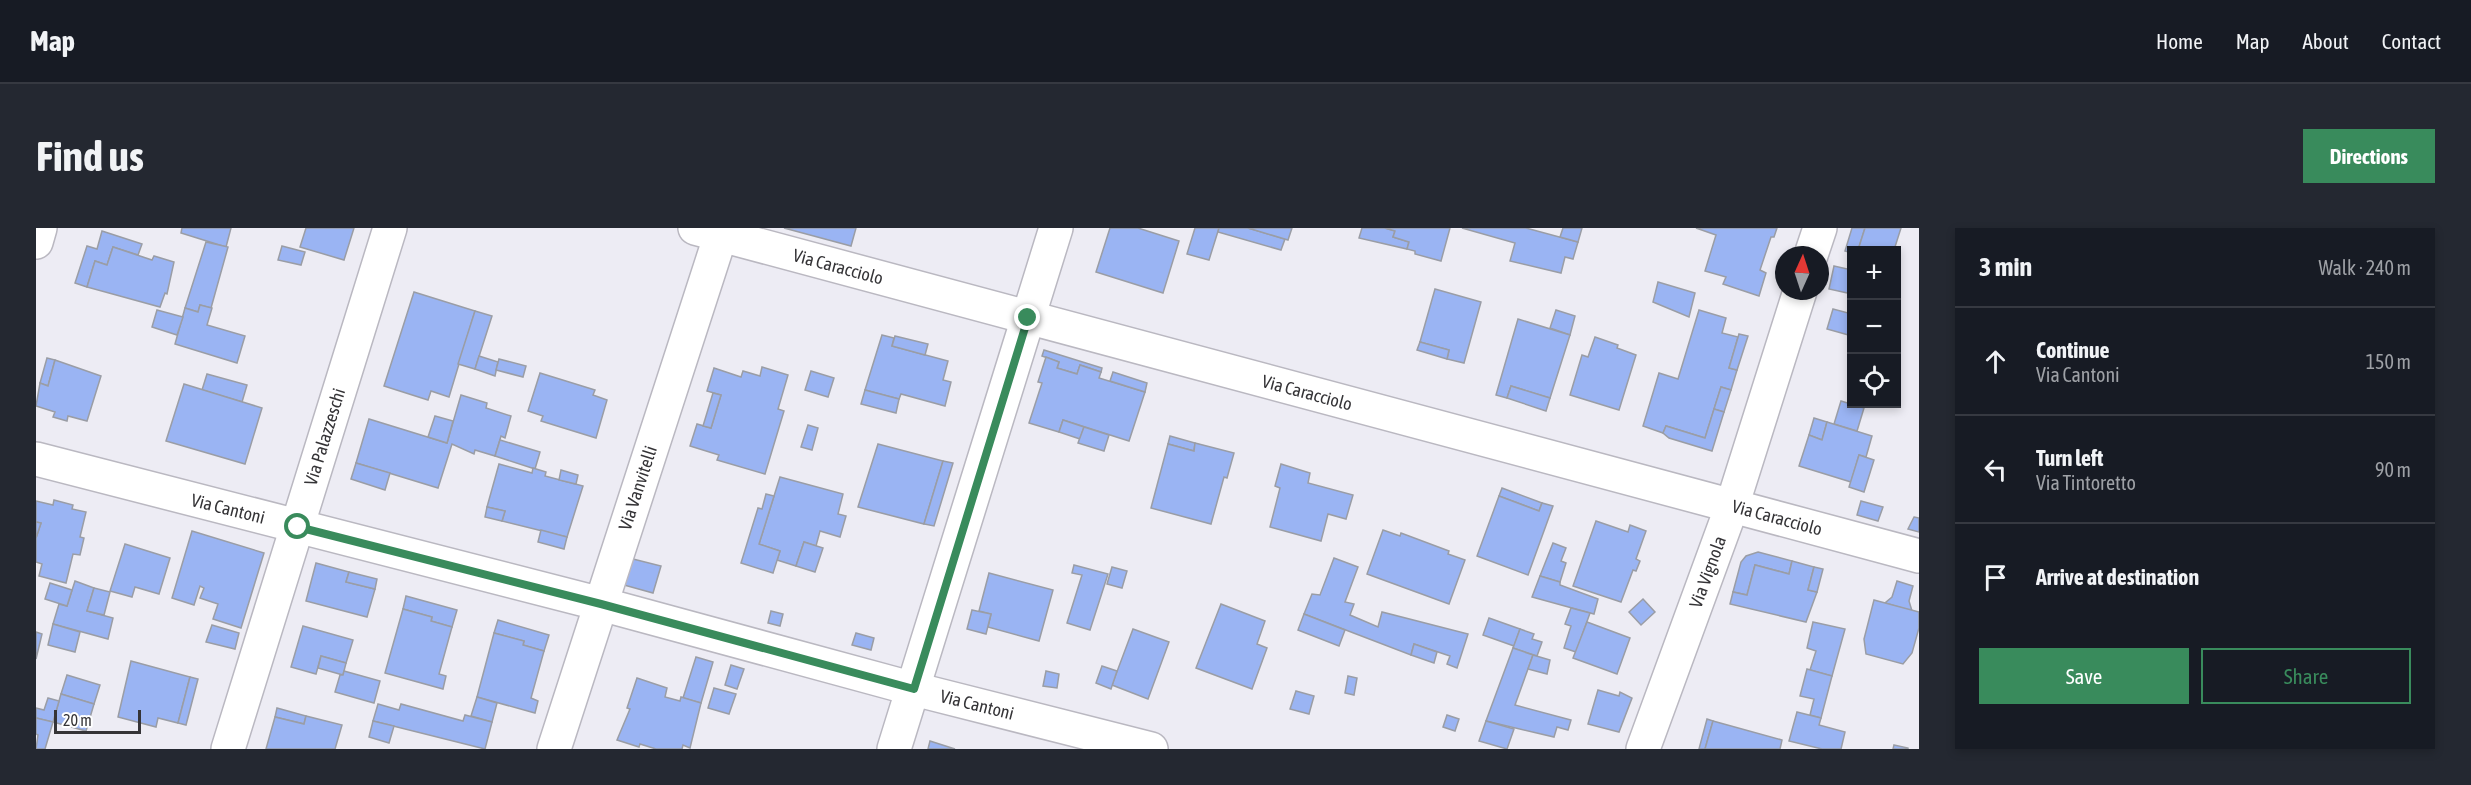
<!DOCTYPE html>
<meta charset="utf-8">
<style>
:root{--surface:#171b24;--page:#242831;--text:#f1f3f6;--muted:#9ea1a6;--line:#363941;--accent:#398b5c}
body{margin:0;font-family:"Asap Condensed",sans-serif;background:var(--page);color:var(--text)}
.controls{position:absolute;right:18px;top:18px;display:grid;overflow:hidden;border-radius:0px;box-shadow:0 3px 9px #0003}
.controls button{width:54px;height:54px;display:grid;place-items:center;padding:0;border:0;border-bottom:2px solid var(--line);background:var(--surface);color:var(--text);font:30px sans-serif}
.compass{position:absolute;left:1739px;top:18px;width:54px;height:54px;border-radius:50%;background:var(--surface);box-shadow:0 3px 9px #0003;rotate:3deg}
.scale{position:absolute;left:18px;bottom:15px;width:87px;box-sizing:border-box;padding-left:6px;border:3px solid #353437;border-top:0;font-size:16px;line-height:21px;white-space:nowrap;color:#353437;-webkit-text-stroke:4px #fff;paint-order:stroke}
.stop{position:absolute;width:18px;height:18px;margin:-14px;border:4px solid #398b5c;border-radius:50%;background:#fff}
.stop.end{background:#398b5c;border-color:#fff;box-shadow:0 2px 6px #0008}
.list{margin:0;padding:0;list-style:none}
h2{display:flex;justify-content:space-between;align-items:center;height:78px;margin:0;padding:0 24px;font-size:26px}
h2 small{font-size:20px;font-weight:400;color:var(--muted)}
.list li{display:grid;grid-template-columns:39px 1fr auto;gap:18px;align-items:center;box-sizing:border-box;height:108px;padding:0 24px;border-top:2px solid var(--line)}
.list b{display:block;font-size:22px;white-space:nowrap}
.list p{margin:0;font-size:20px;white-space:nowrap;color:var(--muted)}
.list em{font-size:20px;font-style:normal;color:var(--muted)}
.actions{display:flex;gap:12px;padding:18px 24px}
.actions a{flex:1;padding:14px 0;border:2px solid var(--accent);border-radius:0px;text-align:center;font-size:21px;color:var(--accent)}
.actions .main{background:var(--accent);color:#fff}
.icon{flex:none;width:33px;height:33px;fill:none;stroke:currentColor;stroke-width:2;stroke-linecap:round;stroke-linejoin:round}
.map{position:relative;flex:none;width:1883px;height:521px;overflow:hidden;border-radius:0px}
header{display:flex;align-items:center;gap:36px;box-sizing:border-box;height:84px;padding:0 30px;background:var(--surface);border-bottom:2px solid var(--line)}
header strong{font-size:28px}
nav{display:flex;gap:33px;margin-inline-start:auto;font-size:21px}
.intro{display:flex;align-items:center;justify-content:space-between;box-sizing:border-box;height:144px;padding:0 36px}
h1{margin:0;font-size:42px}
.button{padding:15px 27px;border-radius:0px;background:var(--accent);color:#fff;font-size:21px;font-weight:700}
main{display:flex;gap:36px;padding:0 36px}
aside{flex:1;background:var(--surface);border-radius:0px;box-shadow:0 3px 9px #0003}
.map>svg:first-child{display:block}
</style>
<header>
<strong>Map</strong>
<nav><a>Home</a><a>Map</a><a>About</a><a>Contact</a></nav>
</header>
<div class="intro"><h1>Find us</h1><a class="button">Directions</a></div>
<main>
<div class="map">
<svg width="1883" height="521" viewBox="0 0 1883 521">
<rect width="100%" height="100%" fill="#edecf4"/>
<g fill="#9ab4f3" stroke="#9a9da5" stroke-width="1.5">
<polygon points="146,0 195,0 190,19 145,5"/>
<polygon points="270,0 318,0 308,32 264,19"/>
<polygon points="748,0 820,0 815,18"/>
<polygon points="1074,0 1102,0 1143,13 1127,65 1060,44"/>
<polygon points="1159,0 1183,0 1173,32 1151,26"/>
<polygon points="1183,0 1212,0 1249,11 1245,22 1182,4"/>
<polygon points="1212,0 1256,0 1252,12"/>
<polygon points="1326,0 1349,0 1359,3 1357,9 1373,14 1371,21 1323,10"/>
<polygon points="1349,0 1414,0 1405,33 1379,26 1379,23 1371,21 1373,14 1357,9 1359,3"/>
<polygon points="1426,0 1490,0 1542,14 1537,31 1529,29 1525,45 1474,33 1479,15"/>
<polygon points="1527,0 1546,0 1542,14 1524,9"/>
<polygon points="1660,0 1741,0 1738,9 1735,9 1724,42 1730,45 1723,68 1687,56 1690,49 1669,43 1680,7"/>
<polygon points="1816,0 1829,0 1822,22 1816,22 1816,25 1809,23"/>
<polygon points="1829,0 1865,0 1858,22 1822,22"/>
<polygon points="66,3 106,16 102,27 77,19 71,37 59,33 51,59 39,55 51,18 61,21"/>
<polygon points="170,14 192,19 175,80 164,77 162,84 149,80"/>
<polygon points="246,18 269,24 265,37 242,32"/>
<polygon points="77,19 116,32 118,28 138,34 131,66 129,65 124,79 51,59 59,33 71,37"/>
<polygon points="1798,38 1816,42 1816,66 1793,61"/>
<polygon points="1622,54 1659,65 1653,89 1617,74"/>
<polygon points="1399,61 1445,74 1428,135 1411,131 1413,122 1384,114"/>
<polygon points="378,64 439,83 413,169 395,163 392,172 348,158"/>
<polygon points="164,77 176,80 171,97 209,108 201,135 139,116 149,80 162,84"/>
<polygon points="1797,81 1816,86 1816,108 1791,101"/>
<polygon points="121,82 147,89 141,107 116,99"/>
<polygon points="1520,82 1539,88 1534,107 1514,100"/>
<polygon points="1663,82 1690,90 1686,105 1702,109 1693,140 1701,142 1695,162 1685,159 1669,210 1630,198 1627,205 1607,198 1623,145 1642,151"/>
<polygon points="439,83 456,88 439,141 422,136"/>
<polygon points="1482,91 1534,107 1514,170 1475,158 1471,170 1460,167"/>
<polygon points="1703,106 1712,108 1701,142 1693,140"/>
<polygon points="846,107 858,110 856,118 912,133 907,152 915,154 909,178 865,166 863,171 829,162"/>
<polygon points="859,108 892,116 889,127 856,118"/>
<polygon points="1559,109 1582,117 1581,120 1600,127 1583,182 1534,167 1546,127 1552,129"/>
<polygon points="1384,114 1413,122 1411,131 1381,122"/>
<polygon points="1008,122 1066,140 1065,144 1044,137 1041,146 1021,140 1023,134 1006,128"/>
<polygon points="443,128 462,134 459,148 439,141"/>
<polygon points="1010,129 1023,134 1021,140 1041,146 1044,137 1065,144 1063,150 1109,164 1093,213 1027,192 1023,204 993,195 1006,155 1002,154"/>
<polygon points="11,130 19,132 12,158 4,155"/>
<polygon points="463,131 490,138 487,149 460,142"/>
<polygon points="19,132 65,148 51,193 32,188 31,193 17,189 19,184 0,178 4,155 12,158"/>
<polygon points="726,139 752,147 742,181 748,183 729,246 681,232 683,227 654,218 661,196 675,200 685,167 671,163 678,140 705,149 707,143 724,148"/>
<polygon points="775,143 798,150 792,169 769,162"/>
<polygon points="1077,144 1111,155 1109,164 1074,153"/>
<polygon points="504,145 559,162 557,167 571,172 560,210 505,193 507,188 492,183"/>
<polygon points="171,146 211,157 206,174 166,162"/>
<polygon points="148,156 226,180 209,236 130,213"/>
<polygon points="1475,158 1514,170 1510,183 1471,170"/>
<polygon points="1685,159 1695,162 1688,184 1678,181"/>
<polygon points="829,162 863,171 860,185 825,176"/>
<polygon points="677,165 685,167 675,200 667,198"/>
<polygon points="425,167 451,175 450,180 475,188 469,210 465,208 459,228 439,222 438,226 416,216 402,260 320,235 333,191 411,215"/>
<polygon points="1805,173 1828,180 1821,203 1798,196"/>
<polygon points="1678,181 1688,184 1676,223 1633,210 1627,205 1630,198 1669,210"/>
<polygon points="399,188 417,193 411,215 392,209"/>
<polygon points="1778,190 1791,194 1786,212 1773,207"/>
<polygon points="1027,192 1048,199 1044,211 1023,204"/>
<polygon points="1791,194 1836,208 1830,229 1823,227 1815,254 1763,238 1773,207 1786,212"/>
<polygon points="772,197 782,200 776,222 765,219"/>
<polygon points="1048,199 1073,207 1068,223 1042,215"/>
<polygon points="1134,208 1159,215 1158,223 1132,216"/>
<polygon points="464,212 504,224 499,241 459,228"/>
<polygon points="1159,215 1198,225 1191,250 1188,249 1175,296 1115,280 1132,216 1158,223"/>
<polygon points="842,216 907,233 888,296 822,279"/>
<polygon points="1823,227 1838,232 1828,264 1813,259"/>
<polygon points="907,233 917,235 898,298 888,296"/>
<polygon points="320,235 354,245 349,262 315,251"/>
<polygon points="463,236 496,245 497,240 510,244 509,248 547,258 531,309 466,293 469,283 451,279"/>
<polygon points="1245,236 1274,245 1272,255 1317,267 1310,291 1292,286 1285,313 1234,299 1244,260 1239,258"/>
<polygon points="525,242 542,247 540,256 523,252"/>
<polygon points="744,249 807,266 802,286 810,288 804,309 784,303 780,318 768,314 760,338 741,332 744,323 723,316"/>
<polygon points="1466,260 1506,275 1503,283 1463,268"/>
<polygon points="730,266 738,268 723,316 744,323 737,345 705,335 722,280 726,281"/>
<polygon points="1463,268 1503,283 1506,275 1517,278 1492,347 1441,328"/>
<polygon points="18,272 37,277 36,281 50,284 44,309 48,310 44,327 37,326 30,355 3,348 6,336 0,334 0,310 5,295 0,294 0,273 17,277"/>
<polygon points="1825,273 1847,279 1842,293 1821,287"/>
<polygon points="451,279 469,283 466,293 449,289"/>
<polygon points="1878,289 1883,290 1883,304 1872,301"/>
<polygon points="1560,293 1592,304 1594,297 1610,303 1600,331 1604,333 1600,343 1597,342 1585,374 1537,358"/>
<polygon points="0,294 5,295 0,310"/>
<polygon points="505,302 531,309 528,321 502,314"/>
<polygon points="1347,302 1364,308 1365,305 1413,323 1412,326 1429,332 1413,376 1331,346"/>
<polygon points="156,303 228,325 205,400 177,391 182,376 164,370 168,360 164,358 158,377 136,370"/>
<polygon points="768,314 787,320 779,344 760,338"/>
<polygon points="1517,315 1530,320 1525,333 1530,335 1524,354 1504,348"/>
<polygon points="89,316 134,330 123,366 99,359 96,369 74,363"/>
<polygon points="1722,324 1756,333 1753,346 1719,337 1711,367 1697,364 1705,334 1710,328"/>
<polygon points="1298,330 1322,339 1309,374 1318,376 1314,387 1342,399 1346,384 1432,406 1421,440 1411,436 1414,428 1378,416 1375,427 1268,386 1276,366 1284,367"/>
<polygon points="597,331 625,338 617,365 588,357"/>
<polygon points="1756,333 1778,339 1772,362 1781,364 1770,394 1694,376 1697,364 1711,367 1719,337 1753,346"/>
<polygon points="280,335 313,344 310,354 339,361 331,389 270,373"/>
<polygon points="1038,337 1072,346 1054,402 1031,395 1046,347 1036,345"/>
<polygon points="1076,339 1091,343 1086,360 1071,356"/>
<polygon points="1778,339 1787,341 1781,364 1772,362"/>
<polygon points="313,344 341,351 339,361 310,354"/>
<polygon points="953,345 1017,362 1003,413 952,399 955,386 943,383"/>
<polygon points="1504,348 1524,354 1524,357 1562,371 1558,386 1496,369"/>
<polygon points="39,353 58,360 51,383 77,390 72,411 17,396 23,376 31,378"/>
<polygon points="1861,353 1877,358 1873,373 1876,383 1849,375 1856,369"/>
<polygon points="14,355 36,362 31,378 9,371"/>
<polygon points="58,360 74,364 68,387 51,383"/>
<polygon points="370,368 421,382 416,399 395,393 396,389 367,381"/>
<polygon points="1607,371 1619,384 1605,397 1593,384"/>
<polygon points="1838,372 1883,384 1883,400 1876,425 1867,436 1830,426 1828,411"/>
<polygon points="1185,376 1229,393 1221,416 1231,420 1216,461 1160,440"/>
<polygon points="1535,380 1554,385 1540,424 1528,420 1535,398 1529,396"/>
<polygon points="367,381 396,389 395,393 416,399 403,446 410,448 407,461 349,445"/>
<polygon points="936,382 955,386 950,406 931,401"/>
<polygon points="735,383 747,386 744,398 732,395"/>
<polygon points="1268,386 1309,402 1303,418 1262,402"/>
<polygon points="1453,390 1484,401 1478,418 1447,407"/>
<polygon points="462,392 513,407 508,423 487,417 488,413 458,405"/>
<polygon points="1551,394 1594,410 1581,446 1537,430"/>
<polygon points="1777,394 1809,401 1796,448 1774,442 1780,423 1771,420"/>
<polygon points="17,396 44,404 39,424 12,417"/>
<polygon points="176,397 203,405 199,421 170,414"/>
<polygon points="267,398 317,412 310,435 285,428 280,446 255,439"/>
<polygon points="1097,401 1133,414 1112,471 1076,457"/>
<polygon points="1484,401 1498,406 1496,411 1506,414 1501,428 1477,420"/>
<polygon points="0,404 6,406 0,431"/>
<polygon points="458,405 488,413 487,417 508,423 495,470 502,473 499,485 441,469"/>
<polygon points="820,405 838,410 835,422 816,417"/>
<polygon points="1378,416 1401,424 1398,435 1375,427"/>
<polygon points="1477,420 1497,427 1479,477 1535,492 1532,502 1521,499 1518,509 1450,493"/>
<polygon points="1497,427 1514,432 1511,446 1492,441"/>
<polygon points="285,428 310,435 307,447 282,440"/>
<polygon points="660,429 677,434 665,475 647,470"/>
<polygon points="95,433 154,449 142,495 122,490 120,499 82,489"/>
<polygon points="695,437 708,441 701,461 689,457"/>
<polygon points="1066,438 1081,443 1075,461 1060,455"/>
<polygon points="1771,441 1796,448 1785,490 1774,487 1778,471 1764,468"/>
<polygon points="308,443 344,453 338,475 299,464 304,447 307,447"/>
<polygon points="1010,443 1023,446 1021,460 1007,458"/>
<polygon points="31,447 64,457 58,476 25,466"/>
<polygon points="1312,448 1321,450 1318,467 1309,465"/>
<polygon points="154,449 162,451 150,497 142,495"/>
<polygon points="601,450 631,460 629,469 644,473 645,469 665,475 654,520 647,517 646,521 620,521 604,516 603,519 581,512 594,481 591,480"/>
<polygon points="678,460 700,466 693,486 672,480"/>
<polygon points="1562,462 1583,468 1584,464 1596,470 1583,504 1552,496"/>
<polygon points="1260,463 1278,468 1273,486 1254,481"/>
<polygon points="25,466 58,476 50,503 17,494"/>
<polygon points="441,469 461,475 456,494 435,488"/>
<polygon points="12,470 23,473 17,494 0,490 0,480 8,482"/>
<polygon points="342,476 363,482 365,476 427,493 429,487 456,494 449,521 337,493"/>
<polygon points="241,480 270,488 268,496 239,489"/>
<polygon points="1761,484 1785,490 1783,497 1809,504 1805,521 1786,521 1753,513"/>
<polygon points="1411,487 1423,491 1419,503 1407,499"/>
<polygon points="270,488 306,497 299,521 230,521 239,489 268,496"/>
<polygon points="0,490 17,494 9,521 0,521 2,507 0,506"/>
<polygon points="1671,491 1677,493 1669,521 1663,521"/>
<polygon points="337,493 358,498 353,515 333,509"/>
<polygon points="1450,493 1478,501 1471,521 1443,513"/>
<polygon points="1677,493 1746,512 1744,521 1669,521"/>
<polygon points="894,513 919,521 892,521"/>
<polygon points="1858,517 1872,520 1872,521 1857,521"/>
</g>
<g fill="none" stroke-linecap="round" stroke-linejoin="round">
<defs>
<g id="minor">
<polyline points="659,0 1883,328"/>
<polyline points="0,14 4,0"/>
<polyline points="1775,27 1784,0"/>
<polyline points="0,231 565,376 878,461 1115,521"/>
<polyline points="192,521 354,0"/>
<polyline points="518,521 687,0"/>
<polyline points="858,521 1020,0"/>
<polyline points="1607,521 1696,278 1764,63"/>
</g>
</defs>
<use href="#minor" stroke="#bab8c1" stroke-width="36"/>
<use href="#minor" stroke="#fff" stroke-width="33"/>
</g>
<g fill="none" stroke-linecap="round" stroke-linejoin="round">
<polyline stroke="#398b5c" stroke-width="8" points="262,299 565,376 878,461 992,90"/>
</g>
<g text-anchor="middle" stroke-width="5" stroke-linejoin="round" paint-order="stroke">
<g font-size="18" fill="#353437" stroke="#fff">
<text transform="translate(802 39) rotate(15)" y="6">Via Caracciolo</text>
<text transform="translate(1271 165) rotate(15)" y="6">Via Caracciolo</text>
<text transform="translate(289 209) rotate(-73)" y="6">Via Palazzeschi</text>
<text transform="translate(602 260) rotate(-72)" y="6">Via Vanvitelli</text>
<text transform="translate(192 281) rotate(14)" y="6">Via Cantoni</text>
<text transform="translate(1741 290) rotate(15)" y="6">Via Caracciolo</text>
<text transform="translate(1672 344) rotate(-70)" y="6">Via Vignola</text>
<text transform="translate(941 477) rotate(14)" y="6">Via Cantoni</text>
</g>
</g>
</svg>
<div class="controls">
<button>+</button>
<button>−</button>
<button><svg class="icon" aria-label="locate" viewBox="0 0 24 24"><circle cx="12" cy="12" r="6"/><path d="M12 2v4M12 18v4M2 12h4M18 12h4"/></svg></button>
</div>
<svg class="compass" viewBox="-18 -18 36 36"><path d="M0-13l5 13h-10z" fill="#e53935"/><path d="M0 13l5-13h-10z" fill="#9ea1a6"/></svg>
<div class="scale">20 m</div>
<div class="stop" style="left:262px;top:299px"></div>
<div class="stop end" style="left:992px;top:90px"></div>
</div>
<aside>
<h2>3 min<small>Walk · 240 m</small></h2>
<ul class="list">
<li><svg class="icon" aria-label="ahead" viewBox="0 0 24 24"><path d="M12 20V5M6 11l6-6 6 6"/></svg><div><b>Continue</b><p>Via Cantoni</p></div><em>150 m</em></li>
<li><svg class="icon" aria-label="left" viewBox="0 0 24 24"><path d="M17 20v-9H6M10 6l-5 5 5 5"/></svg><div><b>Turn left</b><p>Via Tintoretto</p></div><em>90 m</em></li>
<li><svg class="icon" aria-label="arrive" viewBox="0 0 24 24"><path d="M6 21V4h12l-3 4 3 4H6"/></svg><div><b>Arrive at destination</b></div></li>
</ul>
<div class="actions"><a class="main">Save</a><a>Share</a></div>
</aside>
</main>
